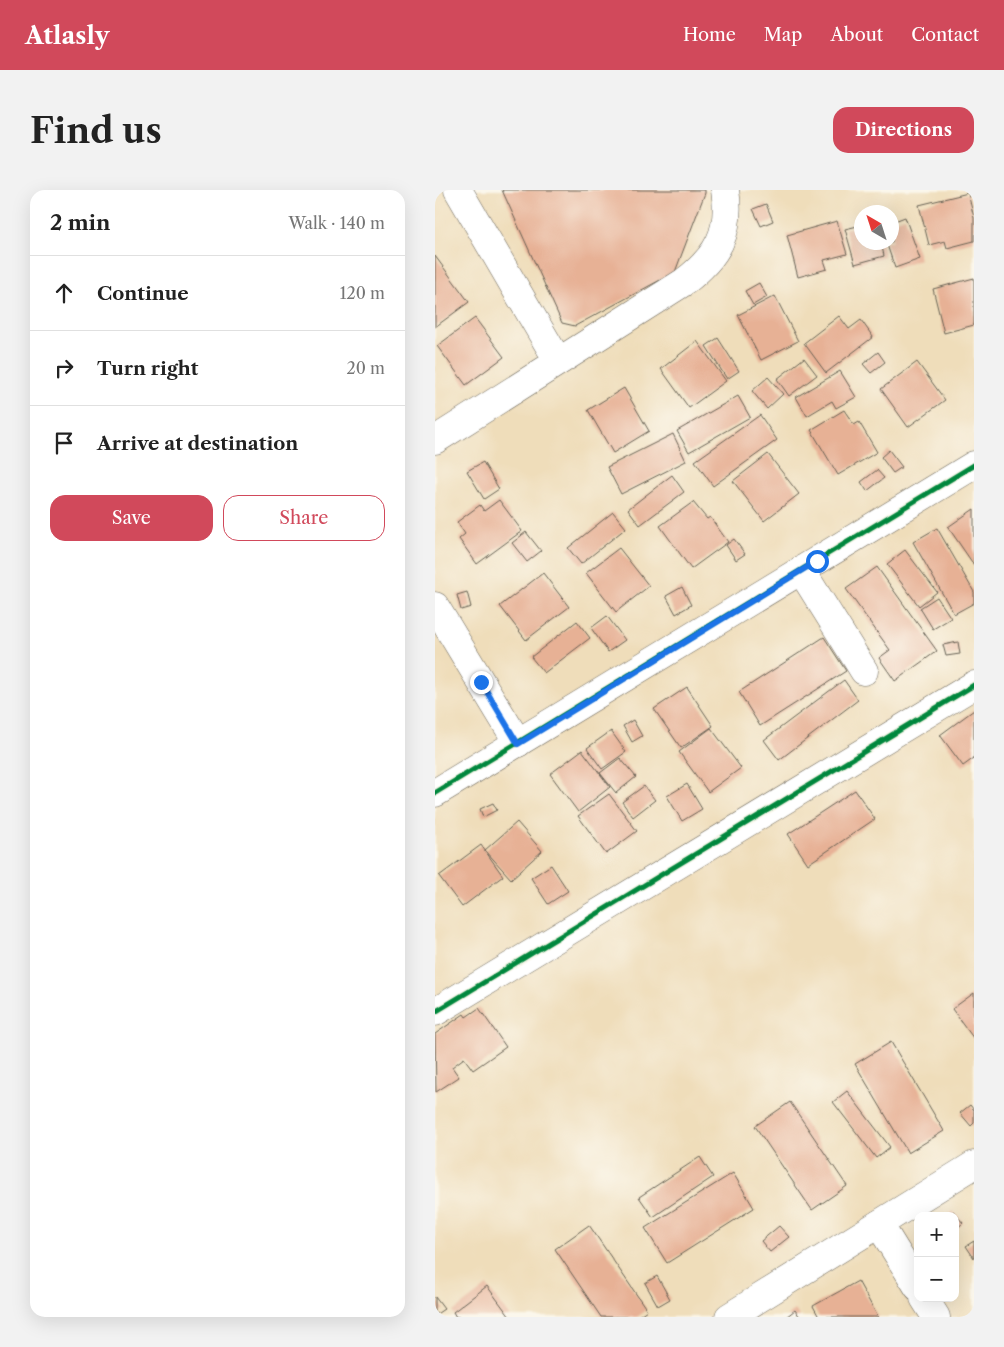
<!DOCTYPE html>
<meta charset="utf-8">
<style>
:root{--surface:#fff;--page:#f2f2f2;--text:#222;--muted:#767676;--line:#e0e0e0;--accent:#d1495b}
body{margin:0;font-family:"Libre Caslon Text",serif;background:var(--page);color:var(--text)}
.controls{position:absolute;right:15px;bottom:15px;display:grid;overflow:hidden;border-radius:10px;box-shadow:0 5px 20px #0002}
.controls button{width:45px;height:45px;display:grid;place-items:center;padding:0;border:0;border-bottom:1px solid var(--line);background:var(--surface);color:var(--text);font:25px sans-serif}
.compass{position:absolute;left:419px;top:15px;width:45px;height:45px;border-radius:50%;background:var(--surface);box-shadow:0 5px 20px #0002;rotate:321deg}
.stop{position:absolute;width:15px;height:15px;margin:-11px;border:4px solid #1a73e8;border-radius:50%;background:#fff}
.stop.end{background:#1a73e8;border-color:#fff;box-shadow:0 1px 5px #0008}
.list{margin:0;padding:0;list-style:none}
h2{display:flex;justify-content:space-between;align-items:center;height:65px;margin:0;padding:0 20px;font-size:21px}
h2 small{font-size:16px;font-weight:400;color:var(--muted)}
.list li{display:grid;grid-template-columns:32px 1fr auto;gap:15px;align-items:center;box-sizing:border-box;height:75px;padding:0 20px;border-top:1px solid var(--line)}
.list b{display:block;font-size:19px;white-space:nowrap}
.list em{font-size:16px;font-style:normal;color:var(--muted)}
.actions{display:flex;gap:10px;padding:15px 20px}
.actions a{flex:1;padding:11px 0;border:1px solid var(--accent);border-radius:15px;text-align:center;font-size:18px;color:var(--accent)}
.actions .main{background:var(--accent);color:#fff}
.icon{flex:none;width:28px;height:28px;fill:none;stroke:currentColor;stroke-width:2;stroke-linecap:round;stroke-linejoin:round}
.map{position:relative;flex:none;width:539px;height:1127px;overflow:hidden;border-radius:15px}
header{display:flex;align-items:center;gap:30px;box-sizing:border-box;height:70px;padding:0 25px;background:var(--accent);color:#fff}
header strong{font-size:24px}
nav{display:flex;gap:28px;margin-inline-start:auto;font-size:18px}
.intro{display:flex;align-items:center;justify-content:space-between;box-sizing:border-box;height:120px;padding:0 30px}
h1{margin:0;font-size:35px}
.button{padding:12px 22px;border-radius:15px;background:var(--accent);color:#fff;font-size:18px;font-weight:700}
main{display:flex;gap:30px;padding:0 30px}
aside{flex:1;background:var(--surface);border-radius:15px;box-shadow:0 5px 20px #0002}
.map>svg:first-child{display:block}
</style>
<header>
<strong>Atlasly</strong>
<nav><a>Home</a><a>Map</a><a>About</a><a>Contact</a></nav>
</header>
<div class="intro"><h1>Find us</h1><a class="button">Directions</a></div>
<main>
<aside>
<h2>2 min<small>Walk · 140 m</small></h2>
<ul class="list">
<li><svg class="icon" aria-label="ahead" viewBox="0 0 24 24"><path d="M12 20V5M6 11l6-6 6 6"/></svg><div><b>Continue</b></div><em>120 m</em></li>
<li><svg class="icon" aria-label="right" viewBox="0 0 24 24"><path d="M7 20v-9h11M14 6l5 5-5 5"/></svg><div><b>Turn right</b></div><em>20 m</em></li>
<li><svg class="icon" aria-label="arrive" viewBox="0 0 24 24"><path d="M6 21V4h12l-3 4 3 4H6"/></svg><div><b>Arrive at destination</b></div></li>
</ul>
<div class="actions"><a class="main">Save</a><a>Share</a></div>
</aside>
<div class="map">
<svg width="539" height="1127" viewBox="0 0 539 1127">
<rect width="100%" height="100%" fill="#fbf7ec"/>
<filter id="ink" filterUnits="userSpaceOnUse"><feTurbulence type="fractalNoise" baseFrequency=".02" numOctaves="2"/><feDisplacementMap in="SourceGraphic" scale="10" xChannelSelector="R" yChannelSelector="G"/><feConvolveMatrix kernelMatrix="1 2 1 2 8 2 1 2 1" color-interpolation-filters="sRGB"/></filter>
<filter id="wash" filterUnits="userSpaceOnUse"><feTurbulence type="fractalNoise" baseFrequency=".0096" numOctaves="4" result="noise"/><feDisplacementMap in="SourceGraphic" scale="20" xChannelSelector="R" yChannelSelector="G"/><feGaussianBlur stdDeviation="1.12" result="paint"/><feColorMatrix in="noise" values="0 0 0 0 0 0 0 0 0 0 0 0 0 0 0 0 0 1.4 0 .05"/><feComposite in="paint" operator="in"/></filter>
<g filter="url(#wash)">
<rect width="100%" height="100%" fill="#efddba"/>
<g id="blocks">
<g fill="#e7b195">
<polygon points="67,0 270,0 270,3 240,82 140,136 127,133"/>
<polygon points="533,3 539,28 539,51 512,58 510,51 494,55 484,15"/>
<polygon points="331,14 338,31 326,36 318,19"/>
<polygon points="470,27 485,69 460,78 451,52 457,52 457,32"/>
<polygon points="402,31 412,64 389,70 392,79 363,87 352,45"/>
<polygon points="427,35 427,52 446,52 449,66 420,74 410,39"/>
<polygon points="0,66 34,112 0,137"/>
<polygon points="539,88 539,135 509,143 498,99"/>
<polygon points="324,93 332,107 318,115 310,101"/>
<polygon points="340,106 363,151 326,170 303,125"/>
<polygon points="404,126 414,139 426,130 438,147 391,183 369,153"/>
<polygon points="40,128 69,167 31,195 2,156"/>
<polygon points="283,148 304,181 292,189 271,156"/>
<polygon points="262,151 291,191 254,218 226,179"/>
<polygon points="443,162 450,172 436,183 428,174"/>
<polygon points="369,168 382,185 354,206 342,189"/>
<polygon points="482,172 510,210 473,237 446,199"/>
<polygon points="405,181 421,207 401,218 397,211 372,226 361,207"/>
<polygon points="333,187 348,204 332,219 317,201"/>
<polygon points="189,198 214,241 178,263 153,220"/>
<polygon points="303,206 315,227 254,262 242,241"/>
<polygon points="409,220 419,235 424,232 442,262 403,285 376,240"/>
<polygon points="325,225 342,250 278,296 260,271"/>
<polygon points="238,244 251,271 186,304 172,277"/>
<polygon points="454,260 467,277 458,283 446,267"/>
<polygon points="333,264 364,304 329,331 298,291"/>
<polygon points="48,272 64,299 49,309 32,281"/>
<polygon points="442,280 449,288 432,301 426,292"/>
<polygon points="237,285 249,302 205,335 193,319"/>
<polygon points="64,310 87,341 42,374 24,349 30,344 22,332 45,315 49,321"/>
<polygon points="258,312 272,329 275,327 293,352 256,379 225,336"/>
<polygon points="539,319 539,375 513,337"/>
<polygon points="178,322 191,338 146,374 133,358"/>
<polygon points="502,338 539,402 539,413 519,424 478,352"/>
<polygon points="91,342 106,361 92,372 77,353"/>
<polygon points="299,349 310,364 301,370 291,355"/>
<polygon points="184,358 214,396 181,422 151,383"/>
<polygon points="470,360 502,402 484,416 452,374"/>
<polygon points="442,377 502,461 460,491 444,468 455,460 411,399"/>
<polygon points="108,383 134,417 91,450 65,416"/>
<polygon points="247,397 256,415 241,424 231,406"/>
<polygon points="32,402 36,417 26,420 22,405"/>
<polygon points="502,407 516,428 498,439 485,418"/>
<polygon points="172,426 190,450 173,462 156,438"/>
<polygon points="142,431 155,448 109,483 96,467"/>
<polygon points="389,447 411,481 325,536 304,502"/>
<polygon points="523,452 525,464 511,466 508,455"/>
<polygon points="409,490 423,510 344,570 329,550"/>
<polygon points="252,497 278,536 246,558 219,519"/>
<polygon points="539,520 539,568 528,576 505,545"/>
<polygon points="198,530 207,546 197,552 188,536"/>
<polygon points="276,538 306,578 273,602 244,562"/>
<polygon points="176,541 191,562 167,579 152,558"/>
<polygon points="147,560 175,597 143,622 115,584"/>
<polygon points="185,568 201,587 181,603 165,583"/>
<polygon points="252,594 267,619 247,631 232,606"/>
<polygon points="209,596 220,610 198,627 187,612"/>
<polygon points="420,600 440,629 373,674 353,644"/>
<polygon points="174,604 202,641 171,664 143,626"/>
<polygon points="58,613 62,620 48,627 45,619"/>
<polygon points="82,632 107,661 76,689 50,660"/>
<polygon points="46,655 68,686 27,717 4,686"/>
<polygon points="116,675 133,701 113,714 96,688"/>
<polygon points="539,803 539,849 517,819"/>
<polygon points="44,818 71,857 38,880 29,868 17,877 24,887 1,902 0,844 29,824 31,827"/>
<polygon points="456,852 509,941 473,963 420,874"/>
<polygon points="412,901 455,957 441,968 398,912"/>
<polygon points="355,912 412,996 377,1020 320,936"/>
<polygon points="535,915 539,920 539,933 536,936 525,923"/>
<polygon points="265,967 278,987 218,1027 204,1007"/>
<polygon points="298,983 319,1018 232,1073 210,1038"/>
<polygon points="518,1021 528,1033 520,1040 520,1026 513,1026"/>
<polygon points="154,1035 212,1120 202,1127 166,1127 120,1059"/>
<polygon points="344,1036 354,1047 335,1062 326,1051"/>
<polygon points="539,1051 539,1068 531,1056"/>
<polygon points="222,1086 235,1109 223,1116 210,1093"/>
<polygon points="423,1091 443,1127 384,1127 378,1116"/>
<polygon points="52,1096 75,1127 21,1127 18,1122"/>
<polygon points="0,1107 9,1119 0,1125"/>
<polygon points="360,1120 365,1127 351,1127"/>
</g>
</g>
</g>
<g filter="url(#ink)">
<use href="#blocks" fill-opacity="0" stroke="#666053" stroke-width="1"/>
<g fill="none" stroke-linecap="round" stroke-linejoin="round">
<defs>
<g id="minor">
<polyline points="23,0 123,171"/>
<path d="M0,250L249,92C282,67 297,42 290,0"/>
<polyline points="366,380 429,481"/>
<polyline points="0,416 83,553"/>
<polyline points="0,603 539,275"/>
<polyline points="0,822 539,495"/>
<polyline points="444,1034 483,1097"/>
<polyline points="489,1108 501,1127"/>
<polyline points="294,1127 539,975"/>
</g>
</defs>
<use href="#minor" stroke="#666053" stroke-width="29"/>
<use href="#minor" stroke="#fff" stroke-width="28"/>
<defs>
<g id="cycleway">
<polyline points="0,603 539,275"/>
<polyline points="0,822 539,495"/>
</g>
</defs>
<use href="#cycleway" stroke="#fbf7ec" stroke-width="8"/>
<use href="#cycleway" stroke="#00873e" stroke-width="5"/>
</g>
</g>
<g fill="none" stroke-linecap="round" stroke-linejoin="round" filter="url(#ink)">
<polyline stroke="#1a73e8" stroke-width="6" points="46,492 83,554 382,371"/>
</g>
</svg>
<div class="controls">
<button>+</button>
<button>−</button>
</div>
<svg class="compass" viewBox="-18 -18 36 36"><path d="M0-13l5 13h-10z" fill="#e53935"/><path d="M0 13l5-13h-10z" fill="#767676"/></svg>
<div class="stop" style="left:382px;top:371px"></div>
<div class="stop end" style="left:46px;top:492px"></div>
</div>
</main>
